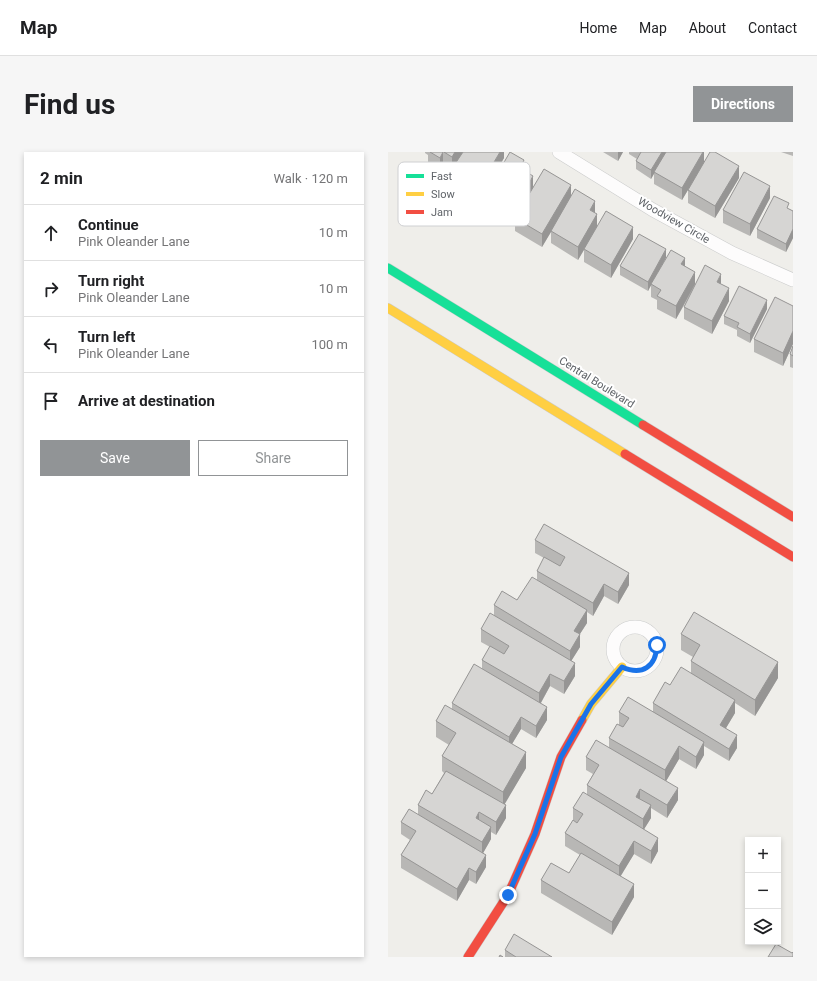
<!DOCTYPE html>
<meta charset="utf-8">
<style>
:root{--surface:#fff;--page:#f6f6f6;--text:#202124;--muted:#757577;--line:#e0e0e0;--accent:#919496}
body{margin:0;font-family:Roboto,sans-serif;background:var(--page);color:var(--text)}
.controls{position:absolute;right:12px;bottom:12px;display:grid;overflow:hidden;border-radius:0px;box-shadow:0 2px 6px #0003}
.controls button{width:36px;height:36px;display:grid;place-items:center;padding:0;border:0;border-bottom:1px solid var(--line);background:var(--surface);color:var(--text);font:20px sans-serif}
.stop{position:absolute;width:12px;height:12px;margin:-9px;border:3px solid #1a73e8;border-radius:50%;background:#fff}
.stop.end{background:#1a73e8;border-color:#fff;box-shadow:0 1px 4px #0008}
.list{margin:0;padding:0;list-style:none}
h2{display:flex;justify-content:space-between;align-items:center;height:52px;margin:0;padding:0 16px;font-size:17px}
h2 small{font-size:13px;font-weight:400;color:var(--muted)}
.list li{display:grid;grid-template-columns:26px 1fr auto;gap:12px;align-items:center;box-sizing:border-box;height:56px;padding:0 16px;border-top:1px solid var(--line)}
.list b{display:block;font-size:15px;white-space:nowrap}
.list p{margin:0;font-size:13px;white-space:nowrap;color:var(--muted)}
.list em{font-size:13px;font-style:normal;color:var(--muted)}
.actions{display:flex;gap:8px;padding:12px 16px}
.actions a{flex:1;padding:9px 0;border:1px solid var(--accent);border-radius:0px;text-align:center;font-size:14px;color:var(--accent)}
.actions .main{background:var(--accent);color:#fff}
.icon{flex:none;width:22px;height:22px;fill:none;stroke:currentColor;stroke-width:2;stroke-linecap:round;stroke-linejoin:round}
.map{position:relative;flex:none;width:405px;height:805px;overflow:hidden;border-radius:0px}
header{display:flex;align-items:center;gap:24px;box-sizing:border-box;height:56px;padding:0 20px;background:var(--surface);border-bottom:1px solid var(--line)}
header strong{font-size:19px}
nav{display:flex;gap:22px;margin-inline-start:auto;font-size:14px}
.intro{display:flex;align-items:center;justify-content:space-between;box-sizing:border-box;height:96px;padding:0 24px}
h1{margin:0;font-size:28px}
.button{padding:10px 18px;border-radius:0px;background:var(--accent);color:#fff;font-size:14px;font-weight:700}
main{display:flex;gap:24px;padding:0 24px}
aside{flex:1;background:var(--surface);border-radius:0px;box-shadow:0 2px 6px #0003}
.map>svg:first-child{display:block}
</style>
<header>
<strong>Map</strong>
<nav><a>Home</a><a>Map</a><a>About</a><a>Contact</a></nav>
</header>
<div class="intro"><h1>Find us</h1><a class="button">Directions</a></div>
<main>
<aside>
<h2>2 min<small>Walk · 120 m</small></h2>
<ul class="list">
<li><svg class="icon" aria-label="ahead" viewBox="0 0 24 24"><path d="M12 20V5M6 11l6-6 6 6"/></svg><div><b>Continue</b><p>Pink Oleander Lane</p></div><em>10 m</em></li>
<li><svg class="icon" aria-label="right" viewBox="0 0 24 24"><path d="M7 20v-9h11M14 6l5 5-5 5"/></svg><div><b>Turn right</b><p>Pink Oleander Lane</p></div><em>10 m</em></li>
<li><svg class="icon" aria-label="left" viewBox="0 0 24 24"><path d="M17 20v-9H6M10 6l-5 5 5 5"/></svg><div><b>Turn left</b><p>Pink Oleander Lane</p></div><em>100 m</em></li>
<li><svg class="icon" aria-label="arrive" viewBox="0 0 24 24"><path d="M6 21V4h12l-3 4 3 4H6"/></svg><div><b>Arrive at destination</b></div></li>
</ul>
<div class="actions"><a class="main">Save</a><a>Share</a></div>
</aside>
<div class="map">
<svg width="405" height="805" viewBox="0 0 405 805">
<rect width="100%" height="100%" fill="#efeeea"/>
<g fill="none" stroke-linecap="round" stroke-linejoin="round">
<defs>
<g id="street">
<polyline points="171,0 265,58 344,101 405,128"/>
<circle cx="247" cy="497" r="22"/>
</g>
<polyline id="fast" points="0,116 255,273"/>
<g id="slow">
<polyline points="0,156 237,302"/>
<polyline points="194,568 203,552 234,515"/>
</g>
<g id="jam">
<polyline points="255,273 405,365"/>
<polyline points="237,302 405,405"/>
<polyline points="80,805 120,743 147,682 173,605 194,568"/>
</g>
</defs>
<use href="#street" stroke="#cbcccc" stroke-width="14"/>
<use href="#fast" stroke="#cacacb" stroke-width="10"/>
<use href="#slow" stroke="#cacacb" stroke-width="10"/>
<use href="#jam" stroke="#cacacb" stroke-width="10"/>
<use href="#street" stroke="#fdfcfc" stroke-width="13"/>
<use href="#fast" stroke="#16e098" stroke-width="9"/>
<use href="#slow" stroke="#ffcf43" stroke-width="9"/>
<use href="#jam" stroke="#f24e42" stroke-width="9"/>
</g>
<g fill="#b8b7b5">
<polygon points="37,0 116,0 116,6 93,44 65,28 65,16 64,18 55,12 52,18 40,12 40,3 37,1"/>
<polygon points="215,0 235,0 230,9"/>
<polygon points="241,0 316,0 316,11 351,26 327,66 300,51 300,38 315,12 294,48 266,32 266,21 263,27 248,17 248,9 249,7 241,2"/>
<polygon points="393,0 405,0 405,4"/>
<polygon points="136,19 145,35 183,44 207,61 209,74 245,87 223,126 196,110 196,98 190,108 163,91 163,80 154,95 127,79 127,66 100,50 100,38"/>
<polygon points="382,46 362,84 335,71 335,58"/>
<polygon points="401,57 405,59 405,86 398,100 369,86 369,77"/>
<polygon points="278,97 260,139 232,123 232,114"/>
<polygon points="297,114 307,132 333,132 341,149 324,182 296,167 296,155 306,136 288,167 269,157 269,148 263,145 263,132"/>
<polygon points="405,154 405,192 395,214 366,200 366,187"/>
<polygon points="379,157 362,191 349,184 349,178 336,172 336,164"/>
<polygon points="405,194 405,216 402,215 402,202"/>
<polygon points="147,388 241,433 230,452 216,444 205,464 199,460 199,471 192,482 192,495 183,509 187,524 176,542 162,534 153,551 159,568 148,586 133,577 124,592 138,616 116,652 118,666 108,683 103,680 103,687 95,701 98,715 88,732 81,728 69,749 13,716 13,703 22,688 13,682 13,670 30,662 30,653 44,642 56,621 54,619 54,604 61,593 48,585 48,569 64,557 64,551 94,517 94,508 102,495 93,490 93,477 106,463 106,453 129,448 149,428 149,419 156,406 147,401"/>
<polygon points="293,482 390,526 367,564 347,551 347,561 338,576 349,596 341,609 316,594 316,603 308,617 291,607 278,629 290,648 279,666 263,656 263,666 256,677 270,699 263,712 246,702 232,724 246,745 224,783 153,741 153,728 181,721 192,703 177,694 177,681 185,669 185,656 199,643 199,633 205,622 198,618 198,605 221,595 221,586 231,573 231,560 265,560 265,551 282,533 303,521 303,509 305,505 293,498"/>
<polygon points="117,798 164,805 117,805"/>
</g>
<g fill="#969594">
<polygon points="55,0 55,12 52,18 52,6"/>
<polygon points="67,0 75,0 64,18 64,5"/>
<polygon points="112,0 116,0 116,6 93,44 93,32"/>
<polygon points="230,0 235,0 230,9"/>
<polygon points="274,0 279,0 263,27 263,18"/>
<polygon points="315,0 316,0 316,11 294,48 294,36"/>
<polygon points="136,8 136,21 132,16"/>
<polygon points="351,14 351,26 327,66 327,54"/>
<polygon points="145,24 145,36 128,67 128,54"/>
<polygon points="183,33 183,46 154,95 154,82"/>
<polygon points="382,34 382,46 362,84 362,72"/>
<polygon points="207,49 207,61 202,58"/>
<polygon points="209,62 209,75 190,108 190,95"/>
<polygon points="245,75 245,87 223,126 223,113"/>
<polygon points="405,77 405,86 398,100 398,92"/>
<polygon points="278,97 278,106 260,139 260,130"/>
<polygon points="297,106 297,118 293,112"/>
<polygon points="307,120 307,132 288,167 288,154"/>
<polygon points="333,122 333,134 329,130"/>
<polygon points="341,136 341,149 324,182 324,169"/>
<polygon points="379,148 379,157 362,191 362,182"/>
<polygon points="405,179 405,192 395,214 395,201"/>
<polygon points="241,421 241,433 230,452 230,440"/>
<polygon points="216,432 216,444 205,464 205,451"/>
<polygon points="199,458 199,471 186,491 186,479"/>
<polygon points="192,482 192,495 182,511 182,499"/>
<polygon points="390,510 390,526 367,564 367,548"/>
<polygon points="187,511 187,524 176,542 176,529"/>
<polygon points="162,522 162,534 151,554 151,541"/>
<polygon points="347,548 347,561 332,586 332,573"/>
<polygon points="159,555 159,568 148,586 148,574"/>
<polygon points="133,565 133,577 121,597 121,585"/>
<polygon points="349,583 349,596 341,609 341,597"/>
<polygon points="316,590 316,603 308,617 308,605"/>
<polygon points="291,594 291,607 277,631 277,618"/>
<polygon points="138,600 138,616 115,655 115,640"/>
<polygon points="290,636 290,648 279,666 279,653"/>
<polygon points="252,637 252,650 248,645"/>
<polygon points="118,653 118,666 108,683 108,670"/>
<polygon points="263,653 263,666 255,679 255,667"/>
<polygon points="91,660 91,673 88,666"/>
<polygon points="103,675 103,687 94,703 94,690"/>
<polygon points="270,686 270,699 263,712 263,699"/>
<polygon points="246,689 246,702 231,727 231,714"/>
<polygon points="98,703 98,715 88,732 88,720"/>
<polygon points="81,716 81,728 69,749 69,737"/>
<polygon points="246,732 246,745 224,783 224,770"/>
</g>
<g fill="#d6d5d3" stroke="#969594">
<polygon points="42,0 55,0 52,6"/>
<polygon points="56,0 67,0 64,5"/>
<polygon points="75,0 112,0 93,32 65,15"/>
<polygon points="122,0 136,8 132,16 145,24 128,54 100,38"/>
<polygon points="253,0 274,0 263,18 248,9"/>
<polygon points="278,0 315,0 294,36 266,20"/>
<polygon points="322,0 327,0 351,14 327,54 300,38"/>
<polygon points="156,17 183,33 154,82 127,66"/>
<polygon points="356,20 382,34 362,72 335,58"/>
<polygon points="187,37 207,49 202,58 209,62 190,95 163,79"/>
<polygon points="386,44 401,51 399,56 405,59 405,77 398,92 369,77"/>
<polygon points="218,59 245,75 223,113 196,97"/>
<polygon points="251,82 278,97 260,130 232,114"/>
<polygon points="283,98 297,106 293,112 307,120 288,154 269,144 273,138 263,132"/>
<polygon points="317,113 333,122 329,130 341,136 324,169 296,155"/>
<polygon points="351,134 379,148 362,182 349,175 351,171 336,164"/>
<polygon points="387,145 405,154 405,179 395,201 366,187"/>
<polygon points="405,194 405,204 402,202"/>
<polygon points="156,372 241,421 230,440 216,432 205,451 149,419 156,405 172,414 177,405 147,388"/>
<polygon points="144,425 199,458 186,479 192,482 182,499 106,453 114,439 129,448"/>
<polygon points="306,460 390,510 367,548 303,509 312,493 293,482"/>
<polygon points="102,461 187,511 176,529 162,522 151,541 94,508 102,494 116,502 121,494 93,477"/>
<polygon points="86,512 159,555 148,574 133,565 121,585 64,551"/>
<polygon points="293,515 347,548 332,573 349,583 341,597 265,551 277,530 282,533"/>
<polygon points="240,545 316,590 308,605 291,594 277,618 221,586 229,572 235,575 241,566 231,560"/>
<polygon points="57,553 138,600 115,640 54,604 68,581 48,569"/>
<polygon points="208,588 290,636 279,653 252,637 248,645 263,653 255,667 199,633 211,613 198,605"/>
<polygon points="58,619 118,653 108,670 91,660 88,666 103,675 94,690 30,653 38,638 44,642"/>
<polygon points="195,640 270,686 263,699 246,689 231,714 177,681 185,668 189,671 195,662 185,656"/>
<polygon points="21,657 98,703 88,720 81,716 69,737 13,703 28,679 13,670"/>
<polygon points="193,701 246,732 224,770 153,728 163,711 181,721"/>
<polygon points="126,782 164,805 128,805 117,798"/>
<polygon points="388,792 404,801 405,800 405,805 380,805"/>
<polygon points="112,803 115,805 111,805"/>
</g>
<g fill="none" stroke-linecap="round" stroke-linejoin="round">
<path stroke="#1a73e8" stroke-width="5" d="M120,743L147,682L173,605L203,552L234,515C254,524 268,515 269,493"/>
</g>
<g text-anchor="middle" stroke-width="4" stroke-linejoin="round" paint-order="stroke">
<g font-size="11" fill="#5f6368" stroke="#fff">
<text transform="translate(286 68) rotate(30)" y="4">Woodview Circle</text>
<text transform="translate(209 230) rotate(32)" y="4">Central Boulevard</text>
</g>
</g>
<rect x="10" y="10" width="132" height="64" rx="6" fill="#fff" stroke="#cfd0d2" stroke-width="1"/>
<rect x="18" y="22" width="18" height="4" fill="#16e098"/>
<rect x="18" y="40" width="18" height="4" fill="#ffcf43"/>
<rect x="18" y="58" width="18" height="4" fill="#f24e42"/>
<g font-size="11" fill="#5f6368">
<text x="43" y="28">Fast</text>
<text x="43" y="46">Slow</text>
<text x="43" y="64">Jam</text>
</g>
</svg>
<div class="controls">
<button>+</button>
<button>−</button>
<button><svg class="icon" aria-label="layers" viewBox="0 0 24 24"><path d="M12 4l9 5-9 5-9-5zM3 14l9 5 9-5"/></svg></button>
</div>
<div class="stop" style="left:269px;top:493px"></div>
<div class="stop end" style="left:120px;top:743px"></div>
</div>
</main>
